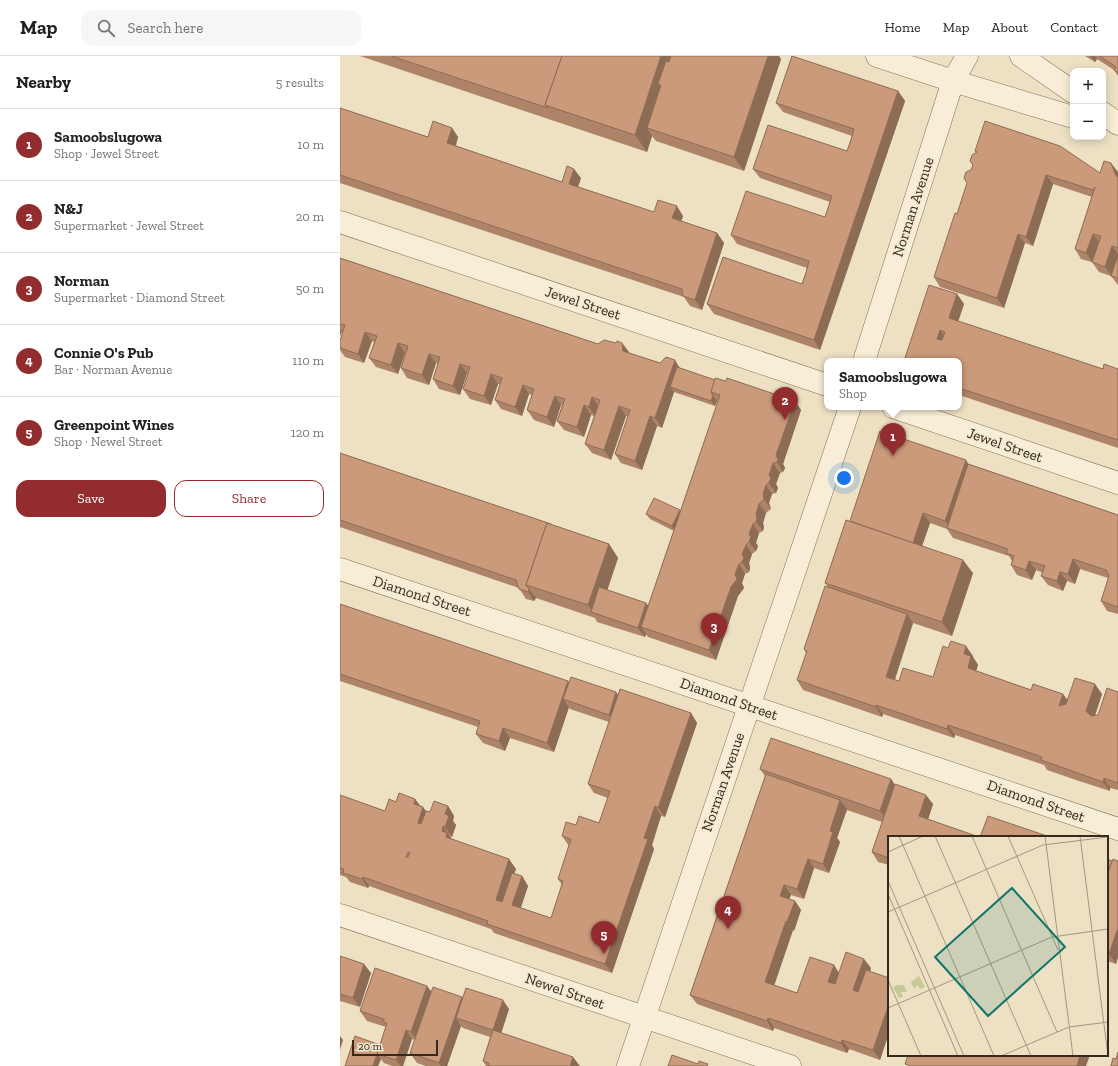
<!DOCTYPE html>
<meta charset="utf-8">
<style>
:root{--surface:#fff;--page:#f6f6f6;--text:#202124;--muted:#757577;--line:#e0e0e0;--accent:#932c2e}
body{margin:0;font-family:"Zilla Slab",serif;background:var(--page);color:var(--text)}
.controls{position:absolute;right:12px;top:12px;display:grid;overflow:hidden;border-radius:8px;box-shadow:0 2px 10px #0003}
.controls button{width:36px;height:36px;display:grid;place-items:center;padding:0;border:0;border-bottom:1px solid var(--line);background:var(--surface);color:var(--text);font:20px sans-serif}
.scale{position:absolute;left:12px;bottom:10px;width:86px;box-sizing:border-box;padding-left:4px;border:2px solid #36291e;border-top:0;font-size:11px;line-height:14px;white-space:nowrap;color:#36291e;-webkit-text-stroke:3px #f4ead2;paint-order:stroke}
.you{position:absolute;left:504px;top:422px;width:14px;height:14px;margin:-10px;border:3px solid #fff;border-radius:50%;background:#1a73e8;box-shadow:0 0 0 6px #1a73e833}
.badge{display:grid;place-items:center;width:26px;height:26px;border-radius:50%;background:var(--accent);color:#fff;font-size:13px;font-weight:700}
.pin{position:absolute;translate:-50% -33px;filter:drop-shadow(0 1px 2px #0008)}
.pin::after{content:'';position:absolute;top:21px;width:14px;height:12px;background:inherit;clip-path:polygon(0 0,100% 0,50% 100%)}
.popup{position:absolute;left:484px;top:302px;width:138px;height:52px;box-sizing:border-box;display:grid;place-content:center;border-radius:8px;background:var(--surface);filter:drop-shadow(0 1px 3px #0005);font-size:13px;white-space:nowrap;color:var(--muted)}
.popup b{font-size:15px;color:var(--text)}
.popup::after{content:'';position:absolute;left:50%;top:100%;margin-left:-8px;border:8px solid transparent;border-top-color:var(--surface)}
.list{margin:0;padding:0;list-style:none}
h2{display:flex;justify-content:space-between;align-items:center;height:52px;margin:0;padding:0 16px;font-size:17px}
h2 small{font-size:13px;font-weight:400;color:var(--muted)}
.list li{display:grid;grid-template-columns:26px 1fr auto;gap:12px;align-items:center;box-sizing:border-box;height:72px;padding:0 16px;border-top:1px solid var(--line)}
.list b{display:block;font-size:15px;white-space:nowrap}
.list p{margin:0;font-size:13px;white-space:nowrap;color:var(--muted)}
.list em{font-size:13px;font-style:normal;color:var(--muted)}
.actions{display:flex;gap:8px;padding:12px 16px}
.actions a{flex:1;padding:9px 0;border:1px solid var(--accent);border-radius:12px;text-align:center;font-size:14px;color:var(--accent)}
.actions .main{background:var(--accent);color:#fff}
.icon{flex:none;width:22px;height:22px;fill:none;stroke:currentColor;stroke-width:2;stroke-linecap:round;stroke-linejoin:round}
.map{position:relative;flex:none;width:778px;height:1010px;overflow:hidden}
header{display:flex;align-items:center;gap:24px;box-sizing:border-box;height:56px;padding:0 20px;background:var(--surface);border-bottom:1px solid var(--line)}
header strong{font-size:19px}
nav{display:flex;gap:22px;margin-inline-start:auto;font-size:14px}
.search{width:280px;height:36px;background:var(--page);display:flex;align-items:center;gap:10px;box-sizing:border-box;padding:0 14px;border-radius:12px;color:var(--muted);font-size:15px}
main{display:flex}
aside{flex:1;background:var(--surface)}
.map>svg:first-child{display:block}
</style>
<header>
<strong>Map</strong>
<div class="search"><svg class="icon" aria-label="search" viewBox="0 0 24 24"><circle cx="10" cy="10" r="6"/><path d="M15 15l6 6"/></svg>Search here</div>
<nav><a>Home</a><a>Map</a><a>About</a><a>Contact</a></nav>
</header>
<main>
<aside>
<h2>Nearby<small>5 results</small></h2>
<ul class="list">
<li><span class="badge">1</span><div><b>Samoobslugowa</b><p>Shop · Jewel Street</p></div><em>10 m</em></li>
<li><span class="badge">2</span><div><b>N&amp;J</b><p>Supermarket · Jewel Street</p></div><em>20 m</em></li>
<li><span class="badge">3</span><div><b>Norman</b><p>Supermarket · Diamond Street</p></div><em>50 m</em></li>
<li><span class="badge">4</span><div><b>Connie O's Pub</b><p>Bar · Norman Avenue</p></div><em>110 m</em></li>
<li><span class="badge">5</span><div><b>Greenpoint Wines</b><p>Shop · Newel Street</p></div><em>120 m</em></li>
</ul>
<div class="actions"><a class="main">Save</a><a>Share</a></div>
</aside>
<div class="map">
<svg width="778" height="1010" viewBox="0 0 778 1010">
<rect width="100%" height="100%" fill="#ede0c3"/>
<g fill="none" stroke-linecap="round" stroke-linejoin="round">
<defs>
<g id="minor">
<polyline points="537,0 613,25 733,61"/>
<polyline points="681,0 733,36"/>
<polyline points="763,57 778,68"/>
<polyline points="0,166 487,329"/>
<polyline points="524,305 613,25 627,0"/>
<polyline points="553,351 778,427"/>
<polyline points="0,513 778,773"/>
<polyline points="0,859 450,1010"/>
<polyline points="288,1010 510,351"/>
</g>
</defs>
<use href="#minor" stroke="#86715a" stroke-width="23"/>
<use href="#minor" stroke="#f8edd6" stroke-width="22"/>
</g>
<g fill="#ae8469">
<polygon points="20,0 439,0 441,3 404,115 316,85 312,80 307,96"/>
<polygon points="745,0 778,0 778,20 774,14 757,3 755,6"/>
<polygon points="558,35 565,45 480,294 374,258 367,248 462,228 467,212 397,188 391,179 485,161 490,146 420,122 413,113 507,95 512,80 443,56 436,47"/>
<polygon points="0,52 88,81 112,72 118,81 116,90 222,126 241,122 238,131 314,156 343,160 341,165 377,177 384,187 362,254 350,250 344,241 0,127"/>
<polygon points="635,95 760,117 778,117 778,229 771,220 759,216 752,206 741,203 735,193 752,141 713,128 693,190 685,187 664,252 600,231 594,221 617,158 633,109 636,97"/>
<polygon points="0,202 258,288 282,287 289,297 320,307 340,312 375,324 455,345 461,354 443,408 445,412 443,416 440,417 436,428 438,432 436,437 432,438 429,447 431,453 426,457 423,467 424,471 423,475 419,477 416,487 418,490 416,495 412,498 409,507 410,512 409,516 405,518 402,527 404,532 398,540 376,604 308,581 306,578 305,581 257,566 255,562 196,542 194,545 186,543 179,532 0,471 0,397 211,468 212,469 269,488 278,502 267,534 306,547 308,550 334,475 310,463 306,458 340,456 378,346 377,345 375,350 334,336 322,372 317,370 302,414 281,407 275,398 288,360 286,360 271,404 252,397 245,388 254,360 251,359 244,381 224,374 217,365 222,349 221,349 214,371 194,364 187,354 192,339 189,338 182,360 161,353 155,344 160,328 158,328 151,349 130,343 123,333 128,318 127,317 120,339 99,333 93,323 98,308 96,307 89,329 67,322 61,312 66,297 65,297 58,318 36,311 29,302 34,286 32,285 24,307 5,301 0,294 0,285 3,276 2,275 0,280"/>
<polygon points="617,238 624,248 618,265 763,313 778,313 778,392 619,339 619,305 564,305"/>
<polygon points="629,408 778,459 778,558 767,555 761,545 768,522 740,513 735,528 727,525 723,535 708,529 701,520 703,517 696,514 692,524 677,519 671,509 672,505 669,500 613,482 607,473 590,467 582,490 633,517 612,580 573,567 555,624 559,625 593,621 633,600 633,601 638,609 636,615 691,634 728,644 762,638 755,660 758,659 778,636 778,734 770,732 770,735 739,725 707,714 704,709 615,679 614,682 543,658 542,661 463,634 457,624 466,597 464,593 488,531 485,527 510,465"/>
<polygon points="0,548 229,626 276,636 278,639 351,657 357,667 325,761 321,760 312,789 314,793 272,917 154,877 151,873 29,830 28,832 10,826 6,821 0,819 0,739 45,755 56,746 75,743 80,750 86,755 90,756 108,750 114,760 113,765 116,769 112,781 110,780 112,783 176,813 174,818 182,820 188,830 181,852 211,862 222,829 218,823 229,790 222,780 236,769 259,767 268,742 254,737 248,728 269,666 230,653 229,651 214,696 170,682 165,695 143,687 136,678 138,671 0,625"/>
<polygon points="420,713 551,723 555,729 593,748 588,763 549,781 549,809 538,806 532,796 542,766 507,754 497,782 500,786 489,817 474,812 464,843 451,839 449,843 455,845 461,854 454,875 453,874 434,929 457,937 494,909 499,917 531,912 530,916 549,922 549,977 540,1004 509,993 507,997 434,972 433,975 357,948 350,939 425,720"/>
<polygon points="767,803 772,805 778,805 778,901 776,908 767,905"/>
<polygon points="0,900 31,917 20,951 0,945"/>
<polygon points="87,930 91,936 122,941 123,942 169,953 161,977 240,1010 146,1010 143,1005 150,981 123,972 121,970 107,1010 86,1010 77,1007 70,997 75,984 72,983 63,1010 52,1010 44,1007 41,1003 38,1010 5,1010 40,989 46,971 27,965 20,955"/>
</g>
<g fill="#8d6c55">
<polygon points="321,0 339,0 321,29 318,28 326,39 307,72 312,80 307,96 295,79"/>
<polygon points="428,0 439,0 441,3 404,115 394,101"/>
<polygon points="750,0 755,0 757,3 755,6"/>
<polygon points="558,35 565,45 480,294 474,284"/>
<polygon points="112,72 118,81 113,97 107,87"/>
<polygon points="771,107 778,116 778,123 776,120"/>
<polygon points="234,113 241,122 236,137 229,128"/>
<polygon points="706,119 713,128 693,190 686,181"/>
<polygon points="337,150 343,160 339,172 332,162"/>
<polygon points="377,177 384,187 362,254 355,244"/>
<polygon points="678,178 685,187 664,252 657,242"/>
<polygon points="753,178 760,187 753,207 746,197"/>
<polygon points="772,190 778,198 778,202 772,220 765,211"/>
<polygon points="617,238 624,248 616,272 609,262"/>
<polygon points="0,273 2,275 0,280"/>
<polygon points="600,274 607,284 604,292 597,283"/>
<polygon points="25,276 32,285 24,307 18,298"/>
<polygon points="58,287 65,297 58,318 51,309"/>
<polygon points="282,287 289,296 289,304 283,295"/>
<polygon points="89,298 96,307 89,329 82,319"/>
<polygon points="335,304 341,314 330,331 334,336 322,372 315,362"/>
<polygon points="120,308 127,317 120,339 113,330"/>
<polygon points="151,318 158,328 151,349 144,340"/>
<polygon points="183,329 189,338 182,360 175,351"/>
<polygon points="215,340 221,349 214,371 207,361"/>
<polygon points="373,340 377,345 375,350 371,345"/>
<polygon points="252,341 259,351 256,361 249,351"/>
<polygon points="455,345 461,354 443,408 445,412 443,416 437,406 436,399"/>
<polygon points="244,349 251,359 244,381 237,371"/>
<polygon points="279,350 286,360 271,404 264,394"/>
<polygon points="310,360 317,370 302,414 295,405"/>
<polygon points="626,404 632,414 612,474 605,465"/>
<polygon points="433,407 440,417 436,428 438,432 436,437 429,427 429,419"/>
<polygon points="426,429 432,438 429,447 431,453 424,443 423,438"/>
<polygon points="419,448 426,457 423,467 424,471 423,475 416,466 416,458"/>
<polygon points="340,454 343,459 335,475 332,470"/>
<polygon points="583,457 590,467 579,499 572,490"/>
<polygon points="413,468 419,477 416,487 418,490 416,495 409,486 409,478"/>
<polygon points="269,488 278,502 259,559 254,557 248,549"/>
<polygon points="406,489 412,498 409,507 410,512 409,516 402,506 402,498"/>
<polygon points="733,503 740,513 735,528 728,518"/>
<polygon points="623,504 633,517 612,580 602,566"/>
<polygon points="689,505 696,514 692,524 686,514"/>
<polygon points="399,508 405,518 402,527 404,532 398,540 376,604 369,594"/>
<polygon points="720,516 727,525 723,535 717,525"/>
<polygon points="189,533 196,542 194,545 188,536"/>
<polygon points="306,547 313,556 301,571 306,578 305,581 298,572"/>
<polygon points="567,558 573,567 552,631 546,621"/>
<polygon points="626,590 633,600 633,601 638,609 634,621 628,612 624,598"/>
<polygon points="228,625 234,634 223,643 229,651 214,696 207,687"/>
<polygon points="755,628 762,638 753,665 746,655"/>
<polygon points="276,636 282,645 275,668 269,659"/>
<polygon points="723,638 730,647 719,650"/>
<polygon points="536,649 543,658 542,661 536,651"/>
<polygon points="351,657 357,667 325,761 318,752"/>
<polygon points="608,669 615,679 614,682 607,673"/>
<polygon points="163,672 170,682 165,695 159,685"/>
<polygon points="764,722 770,732 770,735 763,726"/>
<polygon points="551,723 560,737 550,768 540,755"/>
<polygon points="586,739 593,748 586,770 579,760"/>
<polygon points="75,743 82,752 83,751 90,760 85,776 78,767 74,748"/>
<polygon points="500,744 507,753 497,782 500,786 489,817 483,808 490,775"/>
<polygon points="108,750 114,760 113,765 116,769 112,781 105,771 105,758"/>
<polygon points="315,750 321,760 312,789 314,793 272,917 265,908 304,782"/>
<polygon points="103,770 114,787 113,791 102,775"/>
<polygon points="169,803 176,813 162,853 156,844"/>
<polygon points="468,803 474,812 464,843 457,833"/>
<polygon points="182,820 188,830 178,859 172,849"/>
<polygon points="23,821 29,830 28,832 22,823"/>
<polygon points="444,829 451,839 447,849 440,840"/>
<polygon points="455,845 461,854 454,875 447,866"/>
<polygon points="446,865 453,874 432,936 425,926"/>
<polygon points="778,872 778,901 776,908 769,898"/>
<polygon points="524,903 531,912 520,944 513,934"/>
<polygon points="24,908 31,917 20,951 13,942"/>
<polygon points="494,909 500,919 495,935 488,926"/>
<polygon points="87,930 94,939 78,985 71,976"/>
<polygon points="122,941 128,950 116,962 121,970 107,1010 101,1010 99,1007"/>
<polygon points="163,944 169,953 159,984 153,974"/>
<polygon points="549,948 549,977 540,1004 533,994"/>
<polygon points="428,962 434,972 433,975 427,965"/>
<polygon points="66,974 72,983 63,1010 60,1010 56,1004"/>
<polygon points="0,980 3,984 0,994"/>
<polygon points="502,984 509,993 507,997 501,987"/>
<polygon points="37,998 41,1003 38,1010 33,1010"/>
<polygon points="740,999 750,999 746,1010 737,1010"/>
<polygon points="233,1001 240,1010 230,1010"/>
</g>
<g fill="#ca9a7a" stroke="#8d6c55" fill-rule="evenodd">
<polygon points="51,0 222,0 205,49 208,52"/>
<polygon points="222,0 321,0 295,79 205,49"/>
<polygon points="331,0 428,0 394,101 307,72 321,29 318,28 326,5 329,6"/>
<polygon points="452,0 558,35 474,284 367,248 383,201 462,228 466,217 469,205 391,179 406,135 485,161 492,140 413,113 428,69 507,95 511,84 514,73 436,47"/>
<polygon points="760,0 778,0 778,17 774,14 776,11"/>
<polygon points="0,52 88,81 93,65 112,72 107,87 222,126 227,110 234,113 229,128 314,156 318,144 337,150 332,162 377,177 355,244 343,240 342,233 0,119"/>
<polygon points="645,65 720,90 760,117 764,105 771,107 776,120 778,121 778,192 772,190 765,211 752,206 761,180 753,178 746,197 735,193 755,131 753,134 706,119 686,181 678,178 657,242 594,221 615,157 617,158 627,127 624,122 626,116 631,114 633,109 630,105 632,99 637,96 635,95"/>
<polygon points="778,199 778,222 771,220"/>
<polygon points="0,202 258,288 264,284 276,287 277,285 282,287 283,295 320,307 326,301 335,304 315,362 310,360 295,405 275,398 290,354 279,350 264,394 245,388 260,344 252,341 249,351 244,349 237,371 217,365 225,343 215,340 207,361 187,354 194,333 183,329 175,351 155,344 162,322 151,318 144,340 123,333 130,311 120,308 113,330 93,323 100,301 89,298 82,319 61,312 68,290 58,287 51,309 29,302 37,280 25,276 18,298 0,292 0,285 5,269 0,268"/>
<path d="M589,229L617,238L609,262L763,313L764,308L778,313V384L619,332V305H564ZM600,274L605,276L602,284L597,283Z"/>
<polygon points="337,311 375,324 371,336 373,340 371,345 330,331"/>
<polygon points="375,322 386,325 387,322 455,345 436,399 438,403 437,406 433,407 429,419 431,422 429,427 426,429 423,438 424,443 419,448 416,458 417,462 416,466 413,468 409,478 411,481 409,486 406,489 402,498 404,502 402,506 399,508 395,518 397,523 391,531 369,594 301,571 380,339 371,336"/>
<polygon points="540,375 626,404 605,465 583,457 573,487 510,465"/>
<polygon points="0,397 211,468 210,469 207,467 186,529 189,533 188,536 179,533 176,524 0,464"/>
<polygon points="628,408 778,459 778,551 761,545 769,520 766,514 733,503 728,518 720,516 717,525 701,520 705,510 689,505 686,514 671,509 674,500 666,497 668,493 607,472"/>
<polygon points="314,442 340,454 332,470 306,458"/>
<polygon points="506,464 623,504 602,566 485,527"/>
<polygon points="207,467 269,488 248,549 186,529"/>
<polygon points="485,530 567,558 546,621 559,625 563,612 593,621 603,590 608,592 611,585 626,590 624,598 631,600 628,612 691,634 693,628 723,638 719,650 726,648 735,622 755,628 746,655 751,660 758,659 767,632 778,636 778,727 764,722 763,726 701,704 702,701 608,669 607,673 536,649 536,651 457,624 467,595 464,593"/>
<polygon points="259,531 306,547 298,572 251,556"/>
<polygon points="0,548 228,625 207,687 163,672 159,685 136,678 140,665 0,618"/>
<polygon points="231,621 276,636 269,659 223,643"/>
<path d="M280,633L351,657L318,752L315,750L304,782L308,783L265,908L147,868L148,865L23,821L22,823L3,817L4,813L0,812V739L45,755L49,743L56,746L59,737L75,743L74,748L83,751L78,767L81,768L86,755L90,756L94,745L108,750L105,758L109,760L105,771L103,770L102,775L107,777L106,781L169,803L156,844L162,846L172,817L182,820L172,849L211,862L223,825L218,823L231,783L222,780L226,766L236,769L239,760L259,767L270,735L248,728ZM68,796L70,797L68,801H66Z"/>
<polygon points="431,682 551,723 540,755 420,713"/>
<polygon points="426,718 500,744 490,775 493,776 483,808 468,803 457,833 444,829 440,840 455,845 447,866 446,865 425,926 457,937 470,901 494,909 488,926 495,928 506,896 524,903 513,934 518,936 526,914 549,922 549,948 533,994 502,984 501,987 428,962 427,965 350,939"/>
<polygon points="555,728 586,739 579,760 639,781 549,781 549,802 532,796"/>
<polygon points="648,760 710,781 640,781"/>
<polygon points="767,803 772,805 767,819"/>
<polygon points="773,803 778,805 778,872 769,898 767,897 767,819"/>
<polygon points="0,900 24,908 13,942 0,938"/>
<polygon points="35,912 87,930 71,976 66,974 56,1004 37,998 47,967 44,967 44,963 20,955"/>
<polygon points="93,931 122,941 99,1007 70,997"/>
<polygon points="126,932 163,944 153,974 233,1001 230,1010 148,1010 149,1007 143,1005 153,974 116,962"/>
<polygon points="15,980 40,989 33,1010 5,1010"/>
<polygon points="778,996 778,1010 771,1010 773,1002 776,1003"/>
<polygon points="332,999 358,1008 359,1005 368,1008 367,1010 328,1010"/>
<polygon points="568,999 740,999 737,1010 571,1010 565,1008"/>
</g>
<g text-anchor="middle" stroke-width="3.5" stroke-linejoin="round" paint-order="stroke">
<g font-size="15" fill="#36291e" stroke="#f4ead2">
<text transform="translate(573 151) rotate(-72)" y="5">Norman Avenue</text>
<text transform="translate(243 247) rotate(18)" y="5">Jewel Street</text>
<text transform="translate(665 389) rotate(19)" y="5">Jewel Street</text>
<text transform="translate(82 540) rotate(18)" y="5">Diamond Street</text>
<text transform="translate(389 643) rotate(19)" y="5">Diamond Street</text>
<text transform="translate(383 726) rotate(-71)" y="5">Norman Avenue</text>
<text transform="translate(696 745) rotate(19)" y="5">Diamond Street</text>
<text transform="translate(225 935) rotate(19)" y="5">Newel Street</text>
</g>
</g>
<g transform="translate(548 780)">
<rect width="220" height="220" fill="#ede0c3"/>
<path d="M31,140L37,151L32,153L30,149L26,153L23,146ZM10,149H16L19,156H13L15,161L11,162L5,151Z" fill="#c5ca97"/>
<path fill="none" stroke="#a49781" stroke-width="1" d="M11,0L106,220M47,0L143,220M84,0L169,196M120,0L170,114M157,0L185,220M192,0L220,220M0,16L35,0M0,45L76,220M0,58L70,220M0,76L155,9L220,1M0,144L33,220M0,172L164,101L220,93M113,220L181,191L220,186"/>
<path fill="#0f766e" fill-opacity="0.15" stroke="#0f766e" stroke-width="2" d="M124,52L177,111L100,180L47,121Z"/>
<rect width="220" height="220" fill="none" stroke="#36291e" stroke-width="2"/>
</g>
</svg>
<div class="controls">
<button>+</button>
<button>−</button>
</div>
<div class="scale">20 m</div>
<div class="you"></div>
<div class="pin badge" style="left:553px;top:400px">1</div>
<div class="popup"><b>Samoobslugowa</b>Shop</div>
<div class="pin badge" style="left:445px;top:364px">2</div>
<div class="pin badge" style="left:374px;top:590px">3</div>
<div class="pin badge" style="left:388px;top:873px">4</div>
<div class="pin badge" style="left:264px;top:898px">5</div>
</div>
</main>
